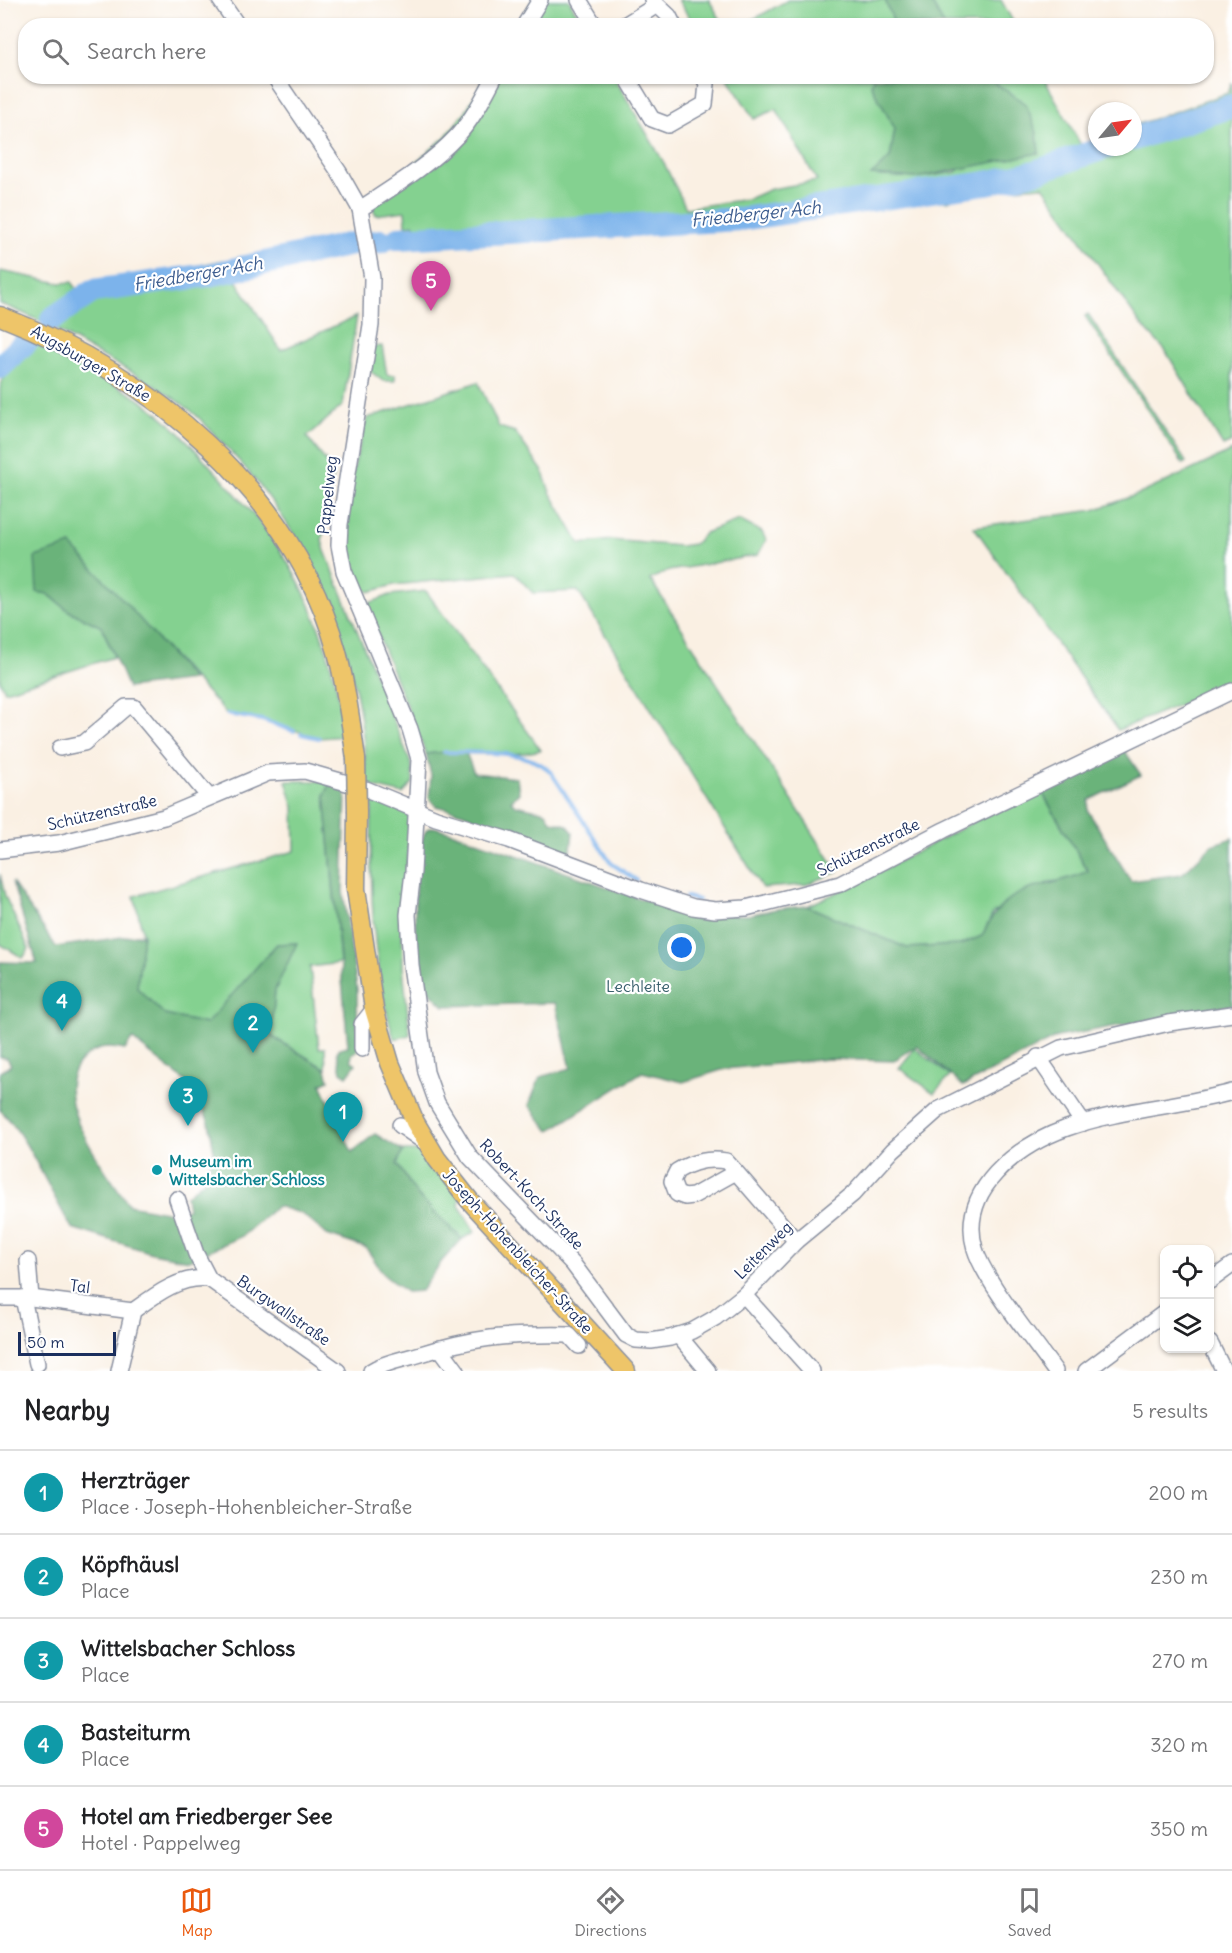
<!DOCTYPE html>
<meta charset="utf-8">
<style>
:root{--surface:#fff;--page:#f6f6f6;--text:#202124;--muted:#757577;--line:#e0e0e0;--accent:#ea580c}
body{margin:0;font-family:Delius,sans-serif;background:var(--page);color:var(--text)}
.controls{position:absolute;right:18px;bottom:18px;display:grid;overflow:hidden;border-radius:12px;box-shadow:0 2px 4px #0004}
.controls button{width:54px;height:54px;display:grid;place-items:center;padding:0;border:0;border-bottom:2px solid var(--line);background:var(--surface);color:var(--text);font:30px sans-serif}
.compass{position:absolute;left:1088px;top:102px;width:54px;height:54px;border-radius:50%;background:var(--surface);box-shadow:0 2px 4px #0004;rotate:61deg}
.scale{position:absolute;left:18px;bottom:15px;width:98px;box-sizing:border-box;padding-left:6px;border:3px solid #1b2f5e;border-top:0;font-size:16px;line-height:21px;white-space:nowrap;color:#1b2f5e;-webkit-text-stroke:4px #fff;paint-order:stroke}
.you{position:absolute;left:682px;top:948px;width:21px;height:21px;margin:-15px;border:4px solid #fff;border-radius:50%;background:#1a73e8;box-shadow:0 0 0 9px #1a73e833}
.badge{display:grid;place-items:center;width:39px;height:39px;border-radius:50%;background:var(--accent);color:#fff;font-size:20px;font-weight:700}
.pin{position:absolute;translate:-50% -50px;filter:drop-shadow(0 2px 3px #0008)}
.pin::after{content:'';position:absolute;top:32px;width:21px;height:18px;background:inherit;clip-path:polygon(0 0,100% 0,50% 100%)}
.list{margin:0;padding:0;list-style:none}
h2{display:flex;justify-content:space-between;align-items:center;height:78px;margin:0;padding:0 24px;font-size:26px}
h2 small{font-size:20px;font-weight:400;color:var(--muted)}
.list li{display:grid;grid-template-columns:39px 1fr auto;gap:18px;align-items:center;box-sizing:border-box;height:84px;padding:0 24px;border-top:2px solid var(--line)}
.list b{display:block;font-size:22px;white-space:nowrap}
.list p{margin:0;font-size:20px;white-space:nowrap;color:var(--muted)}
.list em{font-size:20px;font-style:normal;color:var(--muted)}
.icon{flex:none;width:33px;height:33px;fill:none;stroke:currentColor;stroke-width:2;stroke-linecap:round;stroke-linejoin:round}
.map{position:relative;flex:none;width:1232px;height:1371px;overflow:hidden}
.search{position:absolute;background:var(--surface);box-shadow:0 2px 4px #0004;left:18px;right:18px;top:18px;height:66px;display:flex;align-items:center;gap:15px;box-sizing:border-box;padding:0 21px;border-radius:24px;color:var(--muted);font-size:22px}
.sheet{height:498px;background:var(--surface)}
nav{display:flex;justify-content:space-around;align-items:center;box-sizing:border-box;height:84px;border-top:2px solid var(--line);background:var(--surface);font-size:16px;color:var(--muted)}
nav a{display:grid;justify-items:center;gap:3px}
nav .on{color:var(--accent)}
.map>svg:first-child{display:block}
</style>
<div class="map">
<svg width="1232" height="1371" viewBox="0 0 1232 1371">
<rect width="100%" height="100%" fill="#fff"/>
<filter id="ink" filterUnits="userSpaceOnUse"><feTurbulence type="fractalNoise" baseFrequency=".0167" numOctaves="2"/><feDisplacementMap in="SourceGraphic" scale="12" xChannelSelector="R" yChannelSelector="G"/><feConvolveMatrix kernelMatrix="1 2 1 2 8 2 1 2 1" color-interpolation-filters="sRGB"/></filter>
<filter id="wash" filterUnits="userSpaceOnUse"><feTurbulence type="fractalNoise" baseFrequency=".008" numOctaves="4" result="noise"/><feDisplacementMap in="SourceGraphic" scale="24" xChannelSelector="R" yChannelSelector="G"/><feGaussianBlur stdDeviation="1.35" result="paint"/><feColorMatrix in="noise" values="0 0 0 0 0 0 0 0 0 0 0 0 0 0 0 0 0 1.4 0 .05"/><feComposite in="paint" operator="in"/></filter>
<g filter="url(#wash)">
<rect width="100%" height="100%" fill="#faf0e3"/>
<g fill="#84d190" stroke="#508077" stroke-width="1.5">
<polygon points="533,0 569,0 584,25 516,26"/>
<polygon points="678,0 709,0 724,25 694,25"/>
<polygon points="788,0 885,0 897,25 741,26"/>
<polygon points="930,0 1001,0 1015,25 944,25"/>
<polygon points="485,77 614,77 663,161 686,208 748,199 771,189 817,181 776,109 754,119 727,77 874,77 871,85 895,129 890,158 872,175 916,178 956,172 1026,104 986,77 1043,77 1081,145 1097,141 1097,147 1133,147 1133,126 1228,93 1232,82 1232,442 1223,446 1165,350 1139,322 1043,186 971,191 948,201 910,198 723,228 632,231 518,239 498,237 421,239 415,224 406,225 405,211 376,215 370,202 445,137 465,112"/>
<path d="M223,260L281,350L357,316L343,405L307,437L334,472L322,541L325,551L412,766L413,783L403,794L366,785C365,660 314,539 228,449C215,436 204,421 190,410C158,385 124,368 89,349C60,332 32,315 0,304V271L60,283L72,282L78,291Z"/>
<polygon points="1088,314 1186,462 1183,464 1085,316"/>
<path d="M34,342C67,360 102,376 134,396C164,414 189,442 211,467C233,491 255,514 273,540C314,597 336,668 345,736L319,738L262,720L227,714L70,545L48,594L69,611L102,627L114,657L5,691L0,681V388L3,379Z"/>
<polygon points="382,346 387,375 395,375 395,381 383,381 370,371 373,347"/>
<path d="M478,382L499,427L515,432L542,470L550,492L580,544L611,540L680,546L694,544L705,533L739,520L762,532L766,540L758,555L669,571L650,579L838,872L805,885L762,888L578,591L533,593L514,573L394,585L369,592C363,588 355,583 353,576C334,527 354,466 367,418Z"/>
<polygon points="1232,451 1232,683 1118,730 974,527 1094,510 1142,493"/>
<path d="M426,591L541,750C504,759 464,750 426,754L367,608L369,603L390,595Z"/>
<polygon points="286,781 320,781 330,784 325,795 340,963 310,967 319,1048 325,1048 326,1069 271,1036 275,990 296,943 277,944 207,1024 165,1015 137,988 143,934 134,896 295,851 294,807"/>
<polygon points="1039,787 1088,871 1069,880 1049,882 993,913 982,936 960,945 907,948 807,906 862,881"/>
<path d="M372,798L408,813L411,819L402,919L403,967L410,1035L394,1039C370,959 370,881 372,798Z"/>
<polygon points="0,874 5,896 29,949 23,958 0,944"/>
<polygon points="915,1048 950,1076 934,1093 899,1068"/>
<polygon points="403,1151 423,1151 460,1198 459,1205 475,1232 462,1239 417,1195 397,1164"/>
</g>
<g fill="#6bb37a" stroke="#43716c" stroke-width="1.5" fill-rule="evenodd">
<polygon points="885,0 930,0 944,25 895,25"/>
<polygon points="874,77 986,77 1026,104 1037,133 1039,153 916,178 871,175 890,158 895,129 871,85"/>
<polygon points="71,545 126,603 193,680 128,688 102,627 69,611 48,594 37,592 35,557"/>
<path d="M1122,747L1141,775L1089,800L1088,811L1131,881L1182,874L1212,845L1232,838V1005L1057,1037L963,1086L917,1046L893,1061L828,1059L725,1069L683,1082L642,1072L549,1131L529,1105L540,1077L571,1068L555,1003L444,1006L418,980C416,945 409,857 427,829L434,827L451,832L638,898L691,914L748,915L776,909L807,906L907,948L960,945L982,936C1009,878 1040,893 1088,871L1039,787Z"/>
<polygon points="444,752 466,753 474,773 517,778 519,793 511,801 516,805 546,812 551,821 567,825 573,832 571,849 563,856 463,813 436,806 429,798 431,775 426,754"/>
<polygon points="330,784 346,790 343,891 357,989 358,1050 352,1054 351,1060 356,1064 347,1076 341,1072 337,1052 340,1048 348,1046 325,795"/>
<path d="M12,882L56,947L143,934L137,988L165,1015L206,1024L277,944L297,943L275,990L271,1036L326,1069L329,1080L321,1084L352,1152L375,1134L403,1151L397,1164L417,1195L462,1239L442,1261L421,1291L406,1292L385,1276L366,1248L327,1235L302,1214L277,1206L242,1236L189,1260L152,1253L72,1228C50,1194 28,1136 0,1110V1072L11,1065L7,1058L0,1057V962L37,963ZM132,1039L190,1085L209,1122L214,1151L205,1179L186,1196L188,1209L171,1213L129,1205C108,1174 43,1094 83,1059C96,1047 107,1046 125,1050Z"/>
</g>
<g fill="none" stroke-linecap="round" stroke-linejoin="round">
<g stroke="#7bb3eb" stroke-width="4">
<polyline points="227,714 262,720 294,731"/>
<polyline points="301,734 319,738"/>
<path d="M444,752C476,753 525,748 550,771L611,863L636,880"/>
<polyline points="686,897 698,900"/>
</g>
<g stroke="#7bb3eb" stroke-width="24">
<polyline points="1133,139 1232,106"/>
<polyline points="399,238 741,219 986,183 1035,172 1107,147"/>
<polyline points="373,242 382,241"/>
<polyline points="52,319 93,291 209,275 352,244"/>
<polyline points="0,367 27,341"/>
</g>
</g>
</g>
<g filter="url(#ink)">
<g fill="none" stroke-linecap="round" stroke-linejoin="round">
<defs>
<g id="minor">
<polyline points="220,0 238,26"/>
<polyline points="579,0 595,26"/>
<polyline points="652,0 669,16 674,26"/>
<polyline points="524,26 540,0"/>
<polyline points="623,26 657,5"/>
<polyline points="274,76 339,172 360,209 372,278 371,325 340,524 339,545 344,571 410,729 419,759 413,872 408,915 411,965 426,1072 437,1103 470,1157 573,1264 626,1335 636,1340 651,1341 670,1338 692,1331 715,1318 744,1295 796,1241 853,1194 893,1150 938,1110 1061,1048 1169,1023 1232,1014"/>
<polyline points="626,76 652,119 668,125 705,104 707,84 703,76"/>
<path d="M360,209C393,187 430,165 457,136C473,119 484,97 495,76"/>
<polyline points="60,748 84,743 126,707 134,707 209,797"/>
<polyline points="366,789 436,818 509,840 641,890 693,907 715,910 746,908 840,884 944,830 1232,691"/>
<polyline points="0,850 59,843 164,817 268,773 305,771 347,783"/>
<polyline points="362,1049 362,1024 374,1009"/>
<polyline points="1038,1057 1083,1123"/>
<polyline points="400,1125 426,1143"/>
<path d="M736,1172L693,1196L685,1197L677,1194L672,1181L677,1171C691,1162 709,1158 726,1161L736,1172L796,1241"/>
<polyline points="177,1199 196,1254 209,1279 338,1371"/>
<polyline points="28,1261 31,1298"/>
<polyline points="1210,1281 1232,1265"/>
<polyline points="744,1295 812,1371"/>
<polyline points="0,1298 31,1298 133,1311"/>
<polyline points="23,1298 37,1364"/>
<polyline points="678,1335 708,1371"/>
<polyline points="1210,1343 1224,1371"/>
<polyline points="440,1348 457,1371"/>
<path d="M119,1371L133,1311C155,1295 181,1275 209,1279"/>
<path d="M371,1371C383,1363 400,1360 414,1356C474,1337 507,1334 569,1335L579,1346"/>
<path d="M1055,1371C1034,1341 985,1282 975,1249C958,1190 1017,1146 1067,1128C1121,1109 1178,1107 1232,1092"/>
<polyline points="1086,1371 1164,1313"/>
</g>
<g id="major">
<path d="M0,316C150,374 293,491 337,652C346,687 351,723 356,759"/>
<polyline points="357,812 356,889 374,1009 390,1063 415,1122 437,1159 470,1201 626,1371"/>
</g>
</defs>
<use href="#minor" stroke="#8a90a0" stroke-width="18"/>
<use href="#major" stroke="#8a90a0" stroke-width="21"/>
<use href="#minor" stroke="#fff" stroke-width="15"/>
<use href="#major" stroke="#eec569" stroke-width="18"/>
<defs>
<polyline id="major-bridge" points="356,759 357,812"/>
</defs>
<use href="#major-bridge" stroke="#8a90a0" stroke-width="21" stroke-linecap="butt"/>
<use href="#major-bridge" stroke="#eec569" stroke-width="18"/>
</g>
</g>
<circle fill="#0f9aa8" stroke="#fff" stroke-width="2" cx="157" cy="1170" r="6"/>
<g text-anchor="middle" stroke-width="4.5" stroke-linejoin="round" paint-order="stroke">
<g font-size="16" fill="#1b2f5e" stroke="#fff">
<text transform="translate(91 363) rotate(30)" y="6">Augsburger Straße</text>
<text transform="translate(327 495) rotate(-84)" y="6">Pappelweg</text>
<text transform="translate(102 812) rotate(-13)" y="6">Schützenstraße</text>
<text transform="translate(868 847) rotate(-26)" y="6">Schützenstraße</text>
<text transform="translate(532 1194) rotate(47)" y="6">Robert-Koch-Straße</text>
<text transform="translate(763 1250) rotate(-45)" y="6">Leitenweg</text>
<text transform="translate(518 1251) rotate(48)" y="6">Joseph-Hohenbleicher-Straße</text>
<text transform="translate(80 1286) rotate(7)" y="6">Tal</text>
<text transform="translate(284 1310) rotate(35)" y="6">Burgwallstraße</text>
</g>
<g font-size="16" fill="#3a606d" stroke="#fff">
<text x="638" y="992">Lechleite</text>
</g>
<g font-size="16" font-weight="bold" fill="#0d838f" stroke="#fff" text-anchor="start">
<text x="169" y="1167">Museum im<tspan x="169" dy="18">Wittelsbacher Schloss</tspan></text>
</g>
<g font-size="18" font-style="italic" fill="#3d5d8f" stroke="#fff">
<text transform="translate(756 214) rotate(-6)" y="6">Friedberger Ach</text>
<text transform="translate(198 274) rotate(-10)" y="6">Friedberger Ach</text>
</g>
</g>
</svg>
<div class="controls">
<button><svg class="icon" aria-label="locate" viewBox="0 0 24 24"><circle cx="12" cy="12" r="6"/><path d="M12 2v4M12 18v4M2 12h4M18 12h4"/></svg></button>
<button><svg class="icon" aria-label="layers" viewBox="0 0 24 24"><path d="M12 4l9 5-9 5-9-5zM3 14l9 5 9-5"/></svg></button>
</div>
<svg class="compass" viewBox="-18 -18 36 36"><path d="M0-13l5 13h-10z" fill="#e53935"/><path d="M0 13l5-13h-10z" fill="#757577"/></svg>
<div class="scale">50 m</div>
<div class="you"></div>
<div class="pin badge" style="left:343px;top:1142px;background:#0f9aa8">1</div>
<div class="pin badge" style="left:253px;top:1053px;background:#0f9aa8">2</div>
<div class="pin badge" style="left:188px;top:1126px;background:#0f9aa8">3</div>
<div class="pin badge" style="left:62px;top:1031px;background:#0f9aa8">4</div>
<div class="pin badge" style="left:431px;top:311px;background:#d1479c">5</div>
<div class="search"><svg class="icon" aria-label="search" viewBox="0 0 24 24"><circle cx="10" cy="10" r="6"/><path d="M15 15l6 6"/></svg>Search here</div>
</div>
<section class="sheet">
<h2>Nearby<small>5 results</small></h2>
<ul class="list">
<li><span class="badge" style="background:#0f9aa8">1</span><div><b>Herzträger</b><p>Place · Joseph-Hohenbleicher-Straße</p></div><em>200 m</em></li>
<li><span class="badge" style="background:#0f9aa8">2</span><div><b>Köpfhäusl</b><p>Place</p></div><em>230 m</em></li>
<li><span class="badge" style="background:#0f9aa8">3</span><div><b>Wittelsbacher Schloss</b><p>Place</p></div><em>270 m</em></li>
<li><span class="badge" style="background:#0f9aa8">4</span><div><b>Basteiturm</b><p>Place</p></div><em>320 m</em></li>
<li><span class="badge" style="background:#d1479c">5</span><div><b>Hotel am Friedberger See</b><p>Hotel · Pappelweg</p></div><em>350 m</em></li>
</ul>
</section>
<nav>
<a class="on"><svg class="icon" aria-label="map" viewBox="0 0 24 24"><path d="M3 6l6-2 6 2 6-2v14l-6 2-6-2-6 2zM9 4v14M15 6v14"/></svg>Map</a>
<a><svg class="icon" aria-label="directions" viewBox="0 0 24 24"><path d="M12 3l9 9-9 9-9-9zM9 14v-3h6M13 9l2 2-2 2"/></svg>Directions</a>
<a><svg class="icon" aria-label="saved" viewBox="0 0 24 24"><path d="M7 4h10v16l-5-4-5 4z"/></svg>Saved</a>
</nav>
